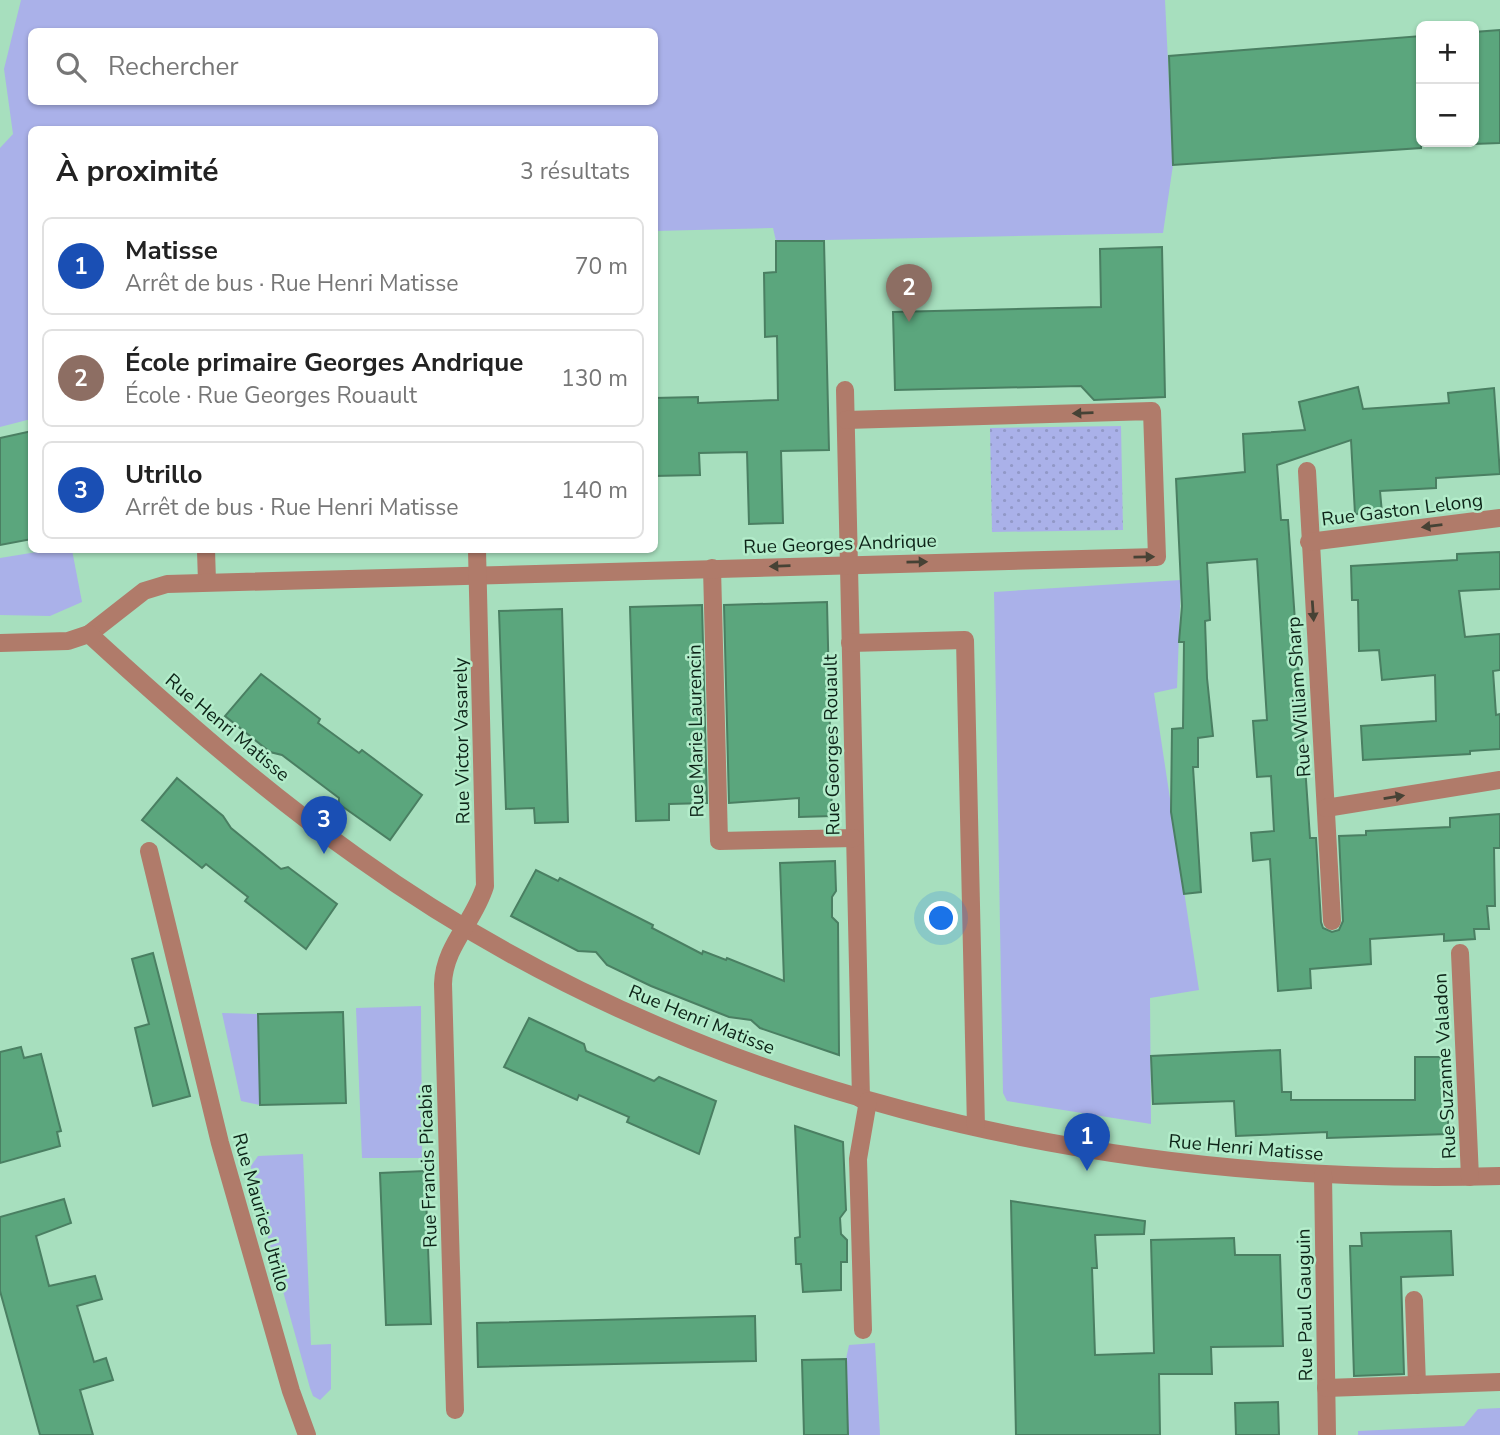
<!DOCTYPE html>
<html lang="fr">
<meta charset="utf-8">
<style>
:root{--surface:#fff;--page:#f6f6f6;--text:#222;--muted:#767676;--line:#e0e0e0;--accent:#1a73e8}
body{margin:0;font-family:"Nunito Sans",sans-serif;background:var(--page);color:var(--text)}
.controls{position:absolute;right:21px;top:21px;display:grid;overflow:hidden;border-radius:10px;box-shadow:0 2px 5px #0004}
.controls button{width:63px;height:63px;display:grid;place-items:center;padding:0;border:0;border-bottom:2px solid var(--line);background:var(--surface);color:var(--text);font:35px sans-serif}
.you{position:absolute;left:942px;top:919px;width:24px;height:24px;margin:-18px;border:5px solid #fff;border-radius:50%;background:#1a73e8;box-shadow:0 0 0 10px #1a73e833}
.badge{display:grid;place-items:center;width:46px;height:46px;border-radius:50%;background:var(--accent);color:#fff;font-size:23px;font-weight:700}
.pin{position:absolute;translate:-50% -58px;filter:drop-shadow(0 2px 4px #0008)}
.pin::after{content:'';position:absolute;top:37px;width:24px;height:21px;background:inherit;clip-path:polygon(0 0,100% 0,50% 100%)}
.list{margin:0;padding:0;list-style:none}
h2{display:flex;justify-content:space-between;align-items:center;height:91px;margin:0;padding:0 28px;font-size:30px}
h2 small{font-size:23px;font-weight:400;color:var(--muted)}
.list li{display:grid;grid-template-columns:46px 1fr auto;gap:21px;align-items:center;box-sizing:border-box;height:98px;margin:0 14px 14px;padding:0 14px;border:2px solid var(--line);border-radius:10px}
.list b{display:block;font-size:26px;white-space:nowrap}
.list p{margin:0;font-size:23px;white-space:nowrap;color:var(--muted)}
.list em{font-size:23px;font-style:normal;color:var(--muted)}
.icon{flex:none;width:38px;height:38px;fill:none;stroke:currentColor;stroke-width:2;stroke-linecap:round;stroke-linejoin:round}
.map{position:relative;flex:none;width:1500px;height:1435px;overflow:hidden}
.search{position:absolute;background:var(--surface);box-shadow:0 2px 5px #0004;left:28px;top:28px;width:630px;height:77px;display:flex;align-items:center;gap:18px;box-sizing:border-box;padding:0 24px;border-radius:10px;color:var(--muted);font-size:26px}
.panel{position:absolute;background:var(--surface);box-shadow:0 2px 5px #0004;left:28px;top:126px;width:630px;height:427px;border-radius:10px}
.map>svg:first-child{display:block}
</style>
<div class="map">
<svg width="1500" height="1435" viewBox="0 0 1500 1435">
<defs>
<pattern id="park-dots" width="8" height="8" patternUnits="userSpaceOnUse" patternTransform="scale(1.75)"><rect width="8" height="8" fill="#aab1e9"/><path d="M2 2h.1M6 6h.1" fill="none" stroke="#9198c7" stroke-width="1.8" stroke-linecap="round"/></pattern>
</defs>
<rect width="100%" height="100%" fill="#a7dfbe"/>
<g fill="#aab1e9" fill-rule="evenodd">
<path d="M21,0H1165L1173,165L1163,233L776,241L773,228L655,231L654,130H32L31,419L0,427V148L13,134L4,69ZM32,32H654V102H32Z"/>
<polygon points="49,550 72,550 82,602 50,616 0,615 0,558"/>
<polygon points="1181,580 1177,688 1154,693 1199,990 1150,998 1151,1124 1007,1101 1003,1093 994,592"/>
<polygon points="421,1006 422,1158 362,1158 356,1008"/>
<polygon points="222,1013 258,1014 260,1105 241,1101"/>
<polygon points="303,1154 311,1345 331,1344 331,1389 320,1400 313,1396 310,1388 252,1180 251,1166 258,1156"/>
<polygon points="875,1343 880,1435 848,1435 846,1359 849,1345"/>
<polygon points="1500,1408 1500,1435 1358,1435 1358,1431 1464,1426 1478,1409"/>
</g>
<polygon fill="url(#park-dots)" points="1121,426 1123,530 992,532 990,428"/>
<g fill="#5ba67d" stroke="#4a7f62" stroke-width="2">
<polygon points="1500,30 1500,143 1474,144 1474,32"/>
<polygon points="1421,36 1421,148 1173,165 1169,56"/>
<polygon points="776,241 824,241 829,450 781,451 783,523 749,524 747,452 699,453 700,475 654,476 654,398 698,397 698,403 778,400 777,336 765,337 764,273 776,272"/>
<polygon points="1162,247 1165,397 1094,400 1081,386 895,390 893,312 1101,307 1100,249"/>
<polygon points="1358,387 1363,409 1449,403 1448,393 1494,388 1500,474 1436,478 1436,488 1380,491 1382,513 1355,514 1351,440 1277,465 1281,520 1288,520 1310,838 1316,838 1321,922 1323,928 1332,932 1339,930 1343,921 1339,836 1366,835 1366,831 1450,827 1450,818 1500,814 1500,848 1494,848 1495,906 1487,906 1489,929 1474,929 1475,939 1444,941 1444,934 1370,939 1371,964 1310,969 1311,988 1278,991 1270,859 1253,861 1251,833 1274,831 1271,776 1257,777 1253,721 1267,720 1257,559 1207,563 1210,620 1205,621 1207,678 1213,736 1198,738 1198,767 1193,767 1201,892 1184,894 1171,812 1172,729 1183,728 1184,642 1179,642 1182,606 1176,479 1245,472 1243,434 1305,430 1299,402"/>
<polygon points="32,431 32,539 0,545 0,438"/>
<polygon points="1500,552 1500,589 1459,591 1465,637 1500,634 1500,670 1493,671 1496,715 1500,714 1500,749 1470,751 1470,754 1363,760 1361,726 1436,721 1435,675 1382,680 1379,650 1359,651 1358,600 1352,600 1351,566 1457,560 1457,554"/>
<polygon points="827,602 832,816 799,817 799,798 729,803 724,605"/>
<polygon points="702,605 707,803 669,804 669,820 636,821 630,607"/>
<polygon points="562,609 568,822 535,823 534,808 506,809 499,611"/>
<polygon points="261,674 320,719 318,723 359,753 362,750 422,795 390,840 339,804 339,798 282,755 270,752 225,716"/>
<polygon points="177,778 223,816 231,828 281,869 288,867 337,904 306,949 245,901 248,897 206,864 202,868 142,820"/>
<polygon points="835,861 836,891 832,897 832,917 838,923 839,1055 760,1028 751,1020 729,1017 651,986 607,965 596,952 578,951 511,916 536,870 558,881 560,878 653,925 652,928 702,954 703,951 726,960 727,958 784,981 780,863"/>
<polygon points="153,953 190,1096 153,1106 135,1028 149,1024 132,959"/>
<polygon points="343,1012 346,1103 260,1105 258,1014"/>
<polygon points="529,1018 584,1044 586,1051 654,1081 659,1077 716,1101 699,1154 627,1122 629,1117 579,1095 577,1100 504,1067"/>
<polygon points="21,1047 24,1058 41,1054 61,1131 57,1132 60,1146 0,1163 0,1052"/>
<polygon points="1280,1050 1282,1092 1291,1092 1291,1100 1415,1100 1415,1057 1448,1057 1448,1134 1327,1138 1327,1132 1236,1136 1234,1101 1153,1104 1151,1056"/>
<polygon points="795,1126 843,1142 846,1210 840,1218 841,1234 847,1240 847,1262 841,1262 841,1290 803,1292 801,1264 796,1264 795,1238 800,1237"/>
<polygon points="425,1171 431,1324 386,1325 380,1173"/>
<polygon points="64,1199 71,1223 36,1236 49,1286 95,1276 102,1299 77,1306 94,1362 106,1358 113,1380 80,1390 93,1435 40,1435 0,1291 0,1217"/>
<polygon points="1011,1201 1145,1221 1144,1234 1095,1235 1097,1268 1092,1268 1095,1355 1154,1353 1151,1240 1234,1238 1235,1255 1280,1255 1283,1346 1211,1347 1212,1374 1159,1374 1160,1435 1016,1435"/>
<polygon points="1451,1231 1453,1275 1401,1277 1404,1374 1354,1376 1350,1246 1362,1246 1361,1233"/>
<polygon points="755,1316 756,1361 478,1367 477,1323"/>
<polygon points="846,1359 848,1435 804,1435 802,1360"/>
<polygon points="1278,1402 1279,1435 1236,1435 1235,1403"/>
</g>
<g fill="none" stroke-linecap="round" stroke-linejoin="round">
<g stroke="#b07b6a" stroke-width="18">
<polyline points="845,390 861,1099"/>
<polyline points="1307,471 1332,921"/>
<polyline points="1309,542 1500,518"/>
<polyline points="206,550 207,582"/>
<polyline points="712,568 719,841 854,838"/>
<polyline points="89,634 144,591 167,584 1157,557 1152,411 846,420"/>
<path d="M0,643L68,641L89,634C175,713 264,791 360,859C689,1094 1100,1187 1500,1176"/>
<polyline points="850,643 965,640 976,1127"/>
<polyline points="1326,808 1500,780"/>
<polyline points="149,851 220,1143 291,1391 307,1435"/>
<polyline points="1460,953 1470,1177"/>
<polyline points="1323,1175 1327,1435"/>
<polyline points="1414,1300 1417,1385"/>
<polyline points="863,1330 858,1159 868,1101"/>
<polyline points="1326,1388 1500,1382"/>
<path d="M455,1410L443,984C444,946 474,922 485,886L477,550"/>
</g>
</g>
<defs><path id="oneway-solid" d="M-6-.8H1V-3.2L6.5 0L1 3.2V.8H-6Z" transform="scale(1.75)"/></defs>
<g fill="#464235">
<use href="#oneway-solid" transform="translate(1083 413) rotate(178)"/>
<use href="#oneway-solid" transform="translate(1432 526) rotate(173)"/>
<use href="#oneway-solid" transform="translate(1144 557) rotate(-1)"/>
<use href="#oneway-solid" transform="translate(917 562) rotate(-1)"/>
<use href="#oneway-solid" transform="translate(780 566) rotate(178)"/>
<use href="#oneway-solid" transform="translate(1313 611) rotate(86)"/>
<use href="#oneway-solid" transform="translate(1394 797) rotate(-9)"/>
</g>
<g text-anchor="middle" stroke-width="5" stroke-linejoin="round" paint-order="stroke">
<g font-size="19" fill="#0d2418" stroke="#b3ecca">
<text transform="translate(1402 509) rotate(-7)" y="7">Rue Gaston Lelong</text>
<text transform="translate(840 543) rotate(-2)" y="7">Rue Georges Andrique</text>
<text transform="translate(1298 697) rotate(-94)" y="7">Rue William Sharp</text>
<text transform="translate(228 727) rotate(40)" y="7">Rue Henri Matisse</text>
<text transform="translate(695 731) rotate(-91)" y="7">Rue Marie Laurencin</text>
<text transform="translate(461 741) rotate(-91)" y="7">Rue Victor Vasarely</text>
<text transform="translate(831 745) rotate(-91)" y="7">Rue Georges Rouault</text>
<text transform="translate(702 1019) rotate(22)" y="7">Rue Henri Matisse</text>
<text transform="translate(1444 1066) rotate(-93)" y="7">Rue Suzanne Valadon</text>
<text transform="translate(1246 1147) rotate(5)" y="7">Rue Henri Matisse</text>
<text transform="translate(427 1166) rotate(-92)" y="7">Rue Francis Picabia</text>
<text transform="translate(262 1212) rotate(74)" y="7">Rue Maurice Utrillo</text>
<text transform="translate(1304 1305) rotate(-91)" y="7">Rue Paul Gauguin</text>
</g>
</g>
</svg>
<div class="controls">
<button>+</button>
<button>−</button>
</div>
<div class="you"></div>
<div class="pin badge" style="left:1087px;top:1171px;background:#1a4fb4">1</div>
<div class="pin badge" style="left:909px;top:322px;background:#8d6e63">2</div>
<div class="pin badge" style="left:324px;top:854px;background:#1a4fb4">3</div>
<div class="search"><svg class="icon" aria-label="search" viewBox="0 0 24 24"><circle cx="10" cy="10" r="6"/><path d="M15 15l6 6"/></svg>Rechercher</div>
<section class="panel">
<h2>À proximité<small>3 résultats</small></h2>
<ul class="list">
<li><span class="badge" style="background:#1a4fb4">1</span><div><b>Matisse</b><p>Arrêt de bus · Rue Henri Matisse</p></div><em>70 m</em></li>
<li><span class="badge" style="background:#8d6e63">2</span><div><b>École primaire Georges Andrique</b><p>École · Rue Georges Rouault</p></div><em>130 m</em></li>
<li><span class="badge" style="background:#1a4fb4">3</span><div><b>Utrillo</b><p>Arrêt de bus · Rue Henri Matisse</p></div><em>140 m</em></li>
</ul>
</section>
</div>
